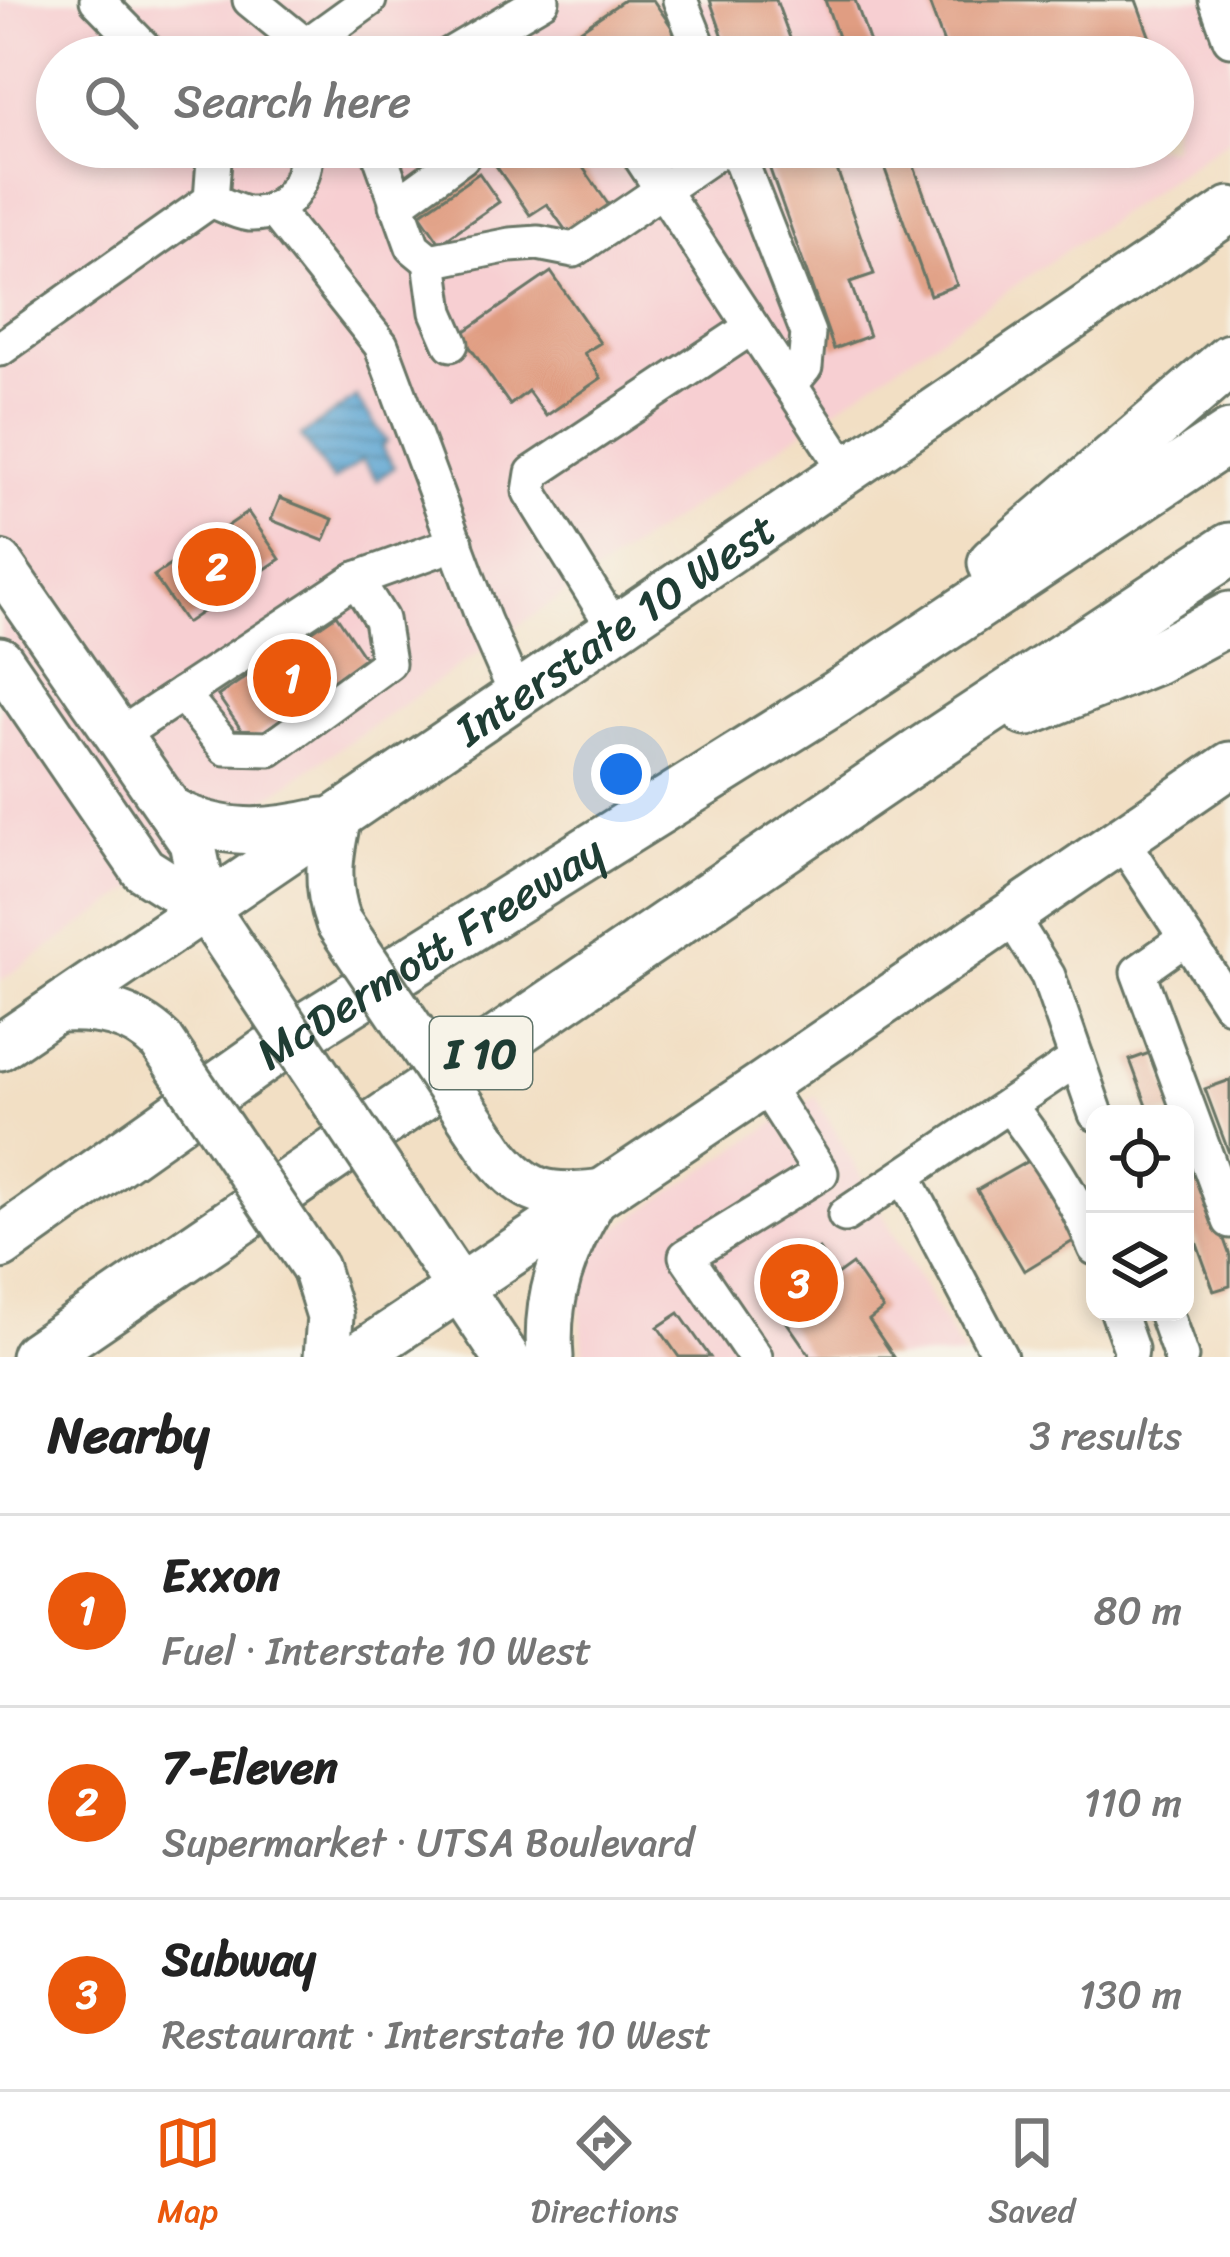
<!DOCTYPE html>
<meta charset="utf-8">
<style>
:root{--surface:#fff;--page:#f6f6f6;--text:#222;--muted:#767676;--line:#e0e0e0;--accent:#ea580c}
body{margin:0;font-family:Sriracha,sans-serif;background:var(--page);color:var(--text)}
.controls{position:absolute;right:36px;bottom:36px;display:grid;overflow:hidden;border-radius:24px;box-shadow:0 6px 18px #0003}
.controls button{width:108px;height:108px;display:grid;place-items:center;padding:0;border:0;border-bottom:3px solid var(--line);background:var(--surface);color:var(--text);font:60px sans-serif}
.you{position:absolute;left:621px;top:774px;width:42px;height:42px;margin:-30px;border:9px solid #fff;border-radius:50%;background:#1a73e8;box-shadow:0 0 0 18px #1a73e833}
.badge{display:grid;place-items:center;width:78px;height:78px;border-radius:50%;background:var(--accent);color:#fff;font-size:39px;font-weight:700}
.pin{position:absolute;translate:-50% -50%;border:6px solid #fff;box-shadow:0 3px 12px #0006}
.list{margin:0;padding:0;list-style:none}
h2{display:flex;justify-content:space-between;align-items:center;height:156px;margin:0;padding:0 48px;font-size:51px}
h2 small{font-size:39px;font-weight:400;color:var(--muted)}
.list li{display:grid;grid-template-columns:78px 1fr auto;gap:36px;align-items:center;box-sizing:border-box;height:192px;padding:0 48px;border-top:3px solid var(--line)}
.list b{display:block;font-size:45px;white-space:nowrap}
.list p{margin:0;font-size:39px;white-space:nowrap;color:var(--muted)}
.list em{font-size:39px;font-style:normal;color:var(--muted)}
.icon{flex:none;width:66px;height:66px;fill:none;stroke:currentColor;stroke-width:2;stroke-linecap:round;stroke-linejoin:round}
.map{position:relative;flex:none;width:1230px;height:1357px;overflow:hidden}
.search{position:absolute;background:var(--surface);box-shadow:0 6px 18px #0003;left:36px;right:36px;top:36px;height:132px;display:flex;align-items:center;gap:30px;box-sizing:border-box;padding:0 42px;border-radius:66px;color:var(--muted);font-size:45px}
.sheet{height:732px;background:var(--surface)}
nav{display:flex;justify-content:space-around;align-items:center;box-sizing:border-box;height:168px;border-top:3px solid var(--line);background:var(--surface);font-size:33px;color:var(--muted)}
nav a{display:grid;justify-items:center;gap:6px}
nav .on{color:var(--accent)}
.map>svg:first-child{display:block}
</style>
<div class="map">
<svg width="1230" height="1357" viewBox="0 0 1230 1357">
<defs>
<pattern id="water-rules" width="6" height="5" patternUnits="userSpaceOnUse" patternTransform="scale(3)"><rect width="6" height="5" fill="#5ba4d2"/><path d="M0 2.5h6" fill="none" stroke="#4b87ab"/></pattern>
</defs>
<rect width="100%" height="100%" fill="#f7f3e8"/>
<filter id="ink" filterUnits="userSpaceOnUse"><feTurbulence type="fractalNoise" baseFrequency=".00833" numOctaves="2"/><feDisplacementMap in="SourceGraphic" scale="24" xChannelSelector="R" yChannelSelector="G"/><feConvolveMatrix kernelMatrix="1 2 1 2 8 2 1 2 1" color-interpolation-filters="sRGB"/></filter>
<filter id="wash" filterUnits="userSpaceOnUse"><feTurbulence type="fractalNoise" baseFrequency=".004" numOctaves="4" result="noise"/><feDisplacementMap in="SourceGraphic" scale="48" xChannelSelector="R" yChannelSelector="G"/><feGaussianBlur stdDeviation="2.7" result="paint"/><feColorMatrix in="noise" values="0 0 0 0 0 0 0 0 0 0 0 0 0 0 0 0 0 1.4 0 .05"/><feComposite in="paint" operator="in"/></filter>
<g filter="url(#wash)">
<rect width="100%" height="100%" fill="#f2dfc4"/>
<g fill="#f7cfd2" fill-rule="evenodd">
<path d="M0,0H1230V138L0,981ZM57,57H1173V147H57Z"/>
<polygon points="815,1096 964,1357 584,1357 579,1292 599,1240"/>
</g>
<polygon fill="url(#water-rules)" stroke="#3d7083" stroke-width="3" points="356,397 387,442 381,447 395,467 377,480 362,460 333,481 301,436"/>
<g id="blocks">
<g fill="#e09d82">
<polygon points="624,0 653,0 680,39 654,57 541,57"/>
<polygon points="710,0 776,0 797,57 730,57"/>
<polygon points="825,0 855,0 875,57 845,57"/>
<polygon points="928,0 1136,0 1157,57 949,57"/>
<polygon points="483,147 569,147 610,207 569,235 547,204 530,215"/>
<polygon points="762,147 829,147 874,274 850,282 869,336 834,349"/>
<polygon points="877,147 907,147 957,285 930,295"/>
<polygon points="479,173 499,202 440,243 420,214"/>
<polygon points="551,272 600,343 584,353 601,378 546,416 528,391 510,405 461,334"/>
<polygon points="280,498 333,519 324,541 271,520"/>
<polygon points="248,512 280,559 186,623 154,576"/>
<polygon points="336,615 367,661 249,741 218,696"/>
<polygon points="1155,1051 1178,1114 1150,1114 1130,1060"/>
<polygon points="1230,1080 1230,1156 1205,1089"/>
<polygon points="1186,1135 1230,1256 1230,1286 1214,1291 1185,1211"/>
<polygon points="1042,1153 1088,1232 1024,1271 977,1190"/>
<polygon points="819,1249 837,1275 852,1264 883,1309 869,1320 894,1357 811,1357 763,1288"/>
<polygon points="679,1313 710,1357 679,1357 658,1327"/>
</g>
</g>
</g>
<g filter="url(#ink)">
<use href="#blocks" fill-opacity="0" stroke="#697666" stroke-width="3"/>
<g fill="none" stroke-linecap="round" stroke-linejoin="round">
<defs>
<g id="minor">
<polyline points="97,0 153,57"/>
<polyline points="250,0 320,57"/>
<polyline points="680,0 703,57"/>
<polyline points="1216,0 1230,39"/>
<polyline points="300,57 308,44 369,0"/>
<polyline points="446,57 542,0"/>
<polyline points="377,147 413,247 430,261 437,312 451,344"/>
<polyline points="634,147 846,470"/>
<polyline points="735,147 808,333 805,367 790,385"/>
<path d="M211,200C222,204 237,213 249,214C288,216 307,180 306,147"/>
<polyline points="396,205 462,157"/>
<polyline points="273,209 381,345 484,621 517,696"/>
<polyline points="430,261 510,245 538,243 574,250 725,147"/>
<polyline points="0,349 211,200 215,147"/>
<polyline points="615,629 530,492 533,473 752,327"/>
<polyline points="182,694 226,748 270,749 388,663 381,619 356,579"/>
<polyline points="120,735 356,579 456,543"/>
<polyline points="1121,839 1230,1005"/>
<polyline points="1010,915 1048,976 1096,1114"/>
<polyline points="1186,938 1138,972 1230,1221"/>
<path d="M1009,1105C1042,1149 1076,1196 1095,1248"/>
<polyline points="904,1176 1000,1357"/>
<polyline points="845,1215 1077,1059"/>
<polyline points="1118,1312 1131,1349 1130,1357"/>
<polyline points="1165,1312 1181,1357"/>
<polyline points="755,1357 686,1256 821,1173 764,1084"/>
</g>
<g id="major">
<polyline points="0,564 192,842 206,909 252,978"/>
<polyline points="0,660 143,869 206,909"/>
<path d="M170,810C221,837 268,834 323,821"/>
<path d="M338,817C329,856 325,885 339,923"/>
<path d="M57,1009C98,1007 131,1012 162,1042"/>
<path id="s1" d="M0,1047L1230,210"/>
<path d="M496,1156C528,1195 548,1198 596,1193"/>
<polyline points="402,1202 506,1357"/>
<polyline points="315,1268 330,1316 327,1357"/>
<polyline points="356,1357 764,1084 1230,765"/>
<path d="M550,1357C545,1298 563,1251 592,1201"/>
</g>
<g id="highway">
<polyline points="994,563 1230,360"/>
<polyline points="1027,710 1153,659 1230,618"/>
<path id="s2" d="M0,1243L278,1046L837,697L1230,436"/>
<polyline points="37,1357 926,750 1230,549"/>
</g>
</defs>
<use href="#minor" stroke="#697666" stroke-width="39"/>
<use href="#major" stroke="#697666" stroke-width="51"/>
<use href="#highway" stroke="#697666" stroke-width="57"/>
<use href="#minor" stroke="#fff" stroke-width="33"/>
<use href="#major" stroke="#fff" stroke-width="45"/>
<use href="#highway" stroke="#fff" stroke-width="51"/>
<defs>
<g id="major-bridge">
<polyline points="339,923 496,1156"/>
<polyline points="252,978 402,1202"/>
<polyline points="162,1042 315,1268"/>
</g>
</defs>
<use href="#major-bridge" stroke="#697666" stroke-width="51" stroke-linecap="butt"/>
<use href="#major-bridge" stroke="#fff" stroke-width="45"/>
</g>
</g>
<g text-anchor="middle" stroke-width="10" stroke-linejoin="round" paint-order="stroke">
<rect fill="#f7f3e8" stroke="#60746a" stroke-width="3" x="430" y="1017" width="102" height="72" rx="9"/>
<g font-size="42" font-weight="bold" fill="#1f3d34">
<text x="481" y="1068">I 10</text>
</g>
<g font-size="45" fill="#1f3d34" stroke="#f7f3e8">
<text dy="16" stroke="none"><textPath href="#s1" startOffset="744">Interstate 10 West</textPath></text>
<text dy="16" stroke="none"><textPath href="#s2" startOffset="519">McDermott Freeway</textPath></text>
</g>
</g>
</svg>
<div class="controls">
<button><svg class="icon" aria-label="locate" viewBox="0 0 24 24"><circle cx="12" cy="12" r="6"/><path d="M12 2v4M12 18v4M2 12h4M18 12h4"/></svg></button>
<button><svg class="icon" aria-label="layers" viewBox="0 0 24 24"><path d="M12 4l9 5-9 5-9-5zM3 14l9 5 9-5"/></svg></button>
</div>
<div class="you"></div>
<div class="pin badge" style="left:292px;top:678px">1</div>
<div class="pin badge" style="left:217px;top:567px">2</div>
<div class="pin badge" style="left:799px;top:1283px">3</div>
<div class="search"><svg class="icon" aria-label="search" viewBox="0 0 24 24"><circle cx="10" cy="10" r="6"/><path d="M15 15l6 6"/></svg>Search here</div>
</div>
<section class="sheet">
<h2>Nearby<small>3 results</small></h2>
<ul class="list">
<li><span class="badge">1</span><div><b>Exxon</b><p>Fuel · Interstate 10 West</p></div><em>80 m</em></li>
<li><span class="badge">2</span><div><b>7-Eleven</b><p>Supermarket · UTSA Boulevard</p></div><em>110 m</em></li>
<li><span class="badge">3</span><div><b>Subway</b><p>Restaurant · Interstate 10 West</p></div><em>130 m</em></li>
</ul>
</section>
<nav>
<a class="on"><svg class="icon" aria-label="map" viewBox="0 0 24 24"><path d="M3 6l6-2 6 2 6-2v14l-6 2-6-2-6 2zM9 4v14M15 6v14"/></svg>Map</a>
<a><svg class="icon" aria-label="directions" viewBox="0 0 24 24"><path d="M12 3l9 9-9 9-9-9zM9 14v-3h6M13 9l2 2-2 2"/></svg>Directions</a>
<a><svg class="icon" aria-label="saved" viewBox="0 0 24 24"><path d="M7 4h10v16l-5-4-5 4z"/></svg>Saved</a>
</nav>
